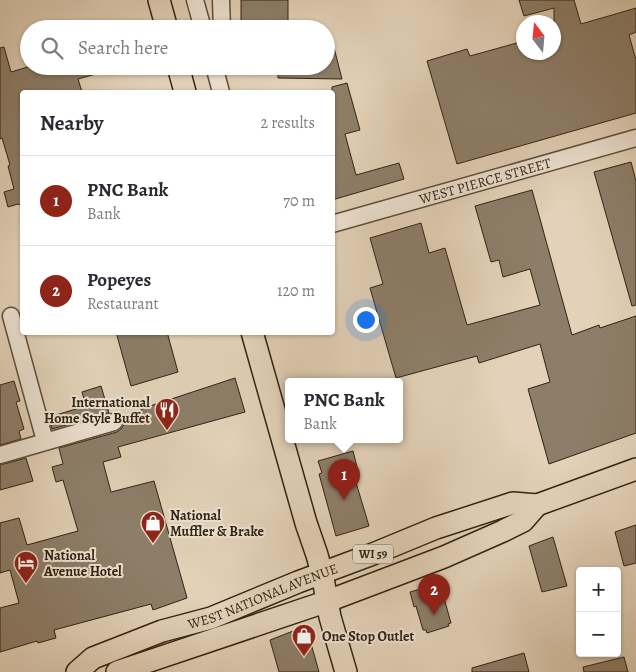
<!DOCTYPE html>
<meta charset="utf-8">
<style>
:root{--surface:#fff;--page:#f7f7f7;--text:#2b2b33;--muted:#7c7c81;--line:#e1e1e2;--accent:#8f2418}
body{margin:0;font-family:Alegreya,serif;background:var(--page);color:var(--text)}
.controls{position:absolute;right:15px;bottom:15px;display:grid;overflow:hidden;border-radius:5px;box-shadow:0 1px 4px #0004}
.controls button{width:45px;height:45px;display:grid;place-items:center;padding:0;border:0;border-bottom:1px solid var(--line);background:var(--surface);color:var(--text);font:25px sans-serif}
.compass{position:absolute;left:516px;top:15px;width:45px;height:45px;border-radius:50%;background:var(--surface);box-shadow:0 1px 4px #0004;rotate:344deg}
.you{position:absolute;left:365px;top:319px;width:18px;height:18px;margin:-12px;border:4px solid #fff;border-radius:50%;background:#1a73e8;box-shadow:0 0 0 8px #1a73e833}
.badge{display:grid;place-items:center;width:32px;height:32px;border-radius:50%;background:var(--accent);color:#fff;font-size:16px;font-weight:700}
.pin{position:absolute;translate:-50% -41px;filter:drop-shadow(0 1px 2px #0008)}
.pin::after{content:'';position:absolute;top:26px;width:18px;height:15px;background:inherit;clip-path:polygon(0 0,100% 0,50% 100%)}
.popup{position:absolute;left:285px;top:378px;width:118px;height:65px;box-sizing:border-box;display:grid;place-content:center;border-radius:5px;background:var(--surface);filter:drop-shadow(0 1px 4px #0005);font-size:16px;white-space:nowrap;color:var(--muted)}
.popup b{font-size:19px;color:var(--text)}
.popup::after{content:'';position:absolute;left:50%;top:100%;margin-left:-10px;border:10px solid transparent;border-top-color:var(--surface)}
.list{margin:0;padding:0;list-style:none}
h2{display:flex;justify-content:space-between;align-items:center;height:65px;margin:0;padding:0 20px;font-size:21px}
h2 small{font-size:16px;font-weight:400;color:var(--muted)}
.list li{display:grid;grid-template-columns:32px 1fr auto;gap:15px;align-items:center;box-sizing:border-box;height:90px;padding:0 20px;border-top:1px solid var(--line)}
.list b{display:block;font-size:19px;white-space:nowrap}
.list p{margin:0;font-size:16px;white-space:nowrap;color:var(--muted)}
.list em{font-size:16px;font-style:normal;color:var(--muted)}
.icon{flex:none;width:28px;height:28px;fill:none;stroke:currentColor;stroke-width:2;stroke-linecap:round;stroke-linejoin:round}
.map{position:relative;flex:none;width:636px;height:672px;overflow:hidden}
.search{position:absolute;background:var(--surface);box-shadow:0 1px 4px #0004;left:20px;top:20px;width:315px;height:55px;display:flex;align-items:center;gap:12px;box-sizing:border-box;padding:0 18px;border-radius:28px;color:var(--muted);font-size:19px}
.panel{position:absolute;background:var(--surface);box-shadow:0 1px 4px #0004;left:20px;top:90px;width:315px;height:245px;border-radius:5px}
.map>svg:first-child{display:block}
</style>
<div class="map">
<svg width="636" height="672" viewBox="0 0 636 672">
<rect width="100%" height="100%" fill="#e3d2b9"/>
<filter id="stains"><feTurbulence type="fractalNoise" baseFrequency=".004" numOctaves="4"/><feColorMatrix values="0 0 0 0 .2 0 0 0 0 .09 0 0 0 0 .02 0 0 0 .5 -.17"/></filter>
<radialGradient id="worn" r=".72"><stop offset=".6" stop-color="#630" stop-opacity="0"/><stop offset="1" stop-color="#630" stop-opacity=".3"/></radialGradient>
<g fill="#8d7e69" stroke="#302312">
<rect x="241" y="0" width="47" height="29"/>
<polygon points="519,0 574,0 581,24 636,8 636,32 629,35 636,60 636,113 457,164 427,61 467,49 470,56 524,41 524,52 554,52 554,8 524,16"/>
<polygon points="331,36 342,79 278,78 278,66 326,66 326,37"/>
<polygon points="4,47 11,72 31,66 110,66 110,70 78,79 82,92 22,92 22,205 18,204 8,207 4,192 14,189 8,166 10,165 2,138 0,139 0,48"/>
<polygon points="347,83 360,130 345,134 356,175 399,163 404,179 332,200 332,87"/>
<polygon points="631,162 636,181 636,305 632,306 594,172"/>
<polygon points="532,190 572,335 599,325 600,328 636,316 636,433 549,464 528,389 550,382 540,344 479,363 477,356 396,378 370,288 383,284 370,238 421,223 429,253 445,248 467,325 540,305 530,269 503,277 499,260 491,262 475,206"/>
<polygon points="116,332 167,332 178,372 131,386"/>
<polygon points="235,378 245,412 118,447 121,457 103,462 111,492 154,481 187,598 153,610 151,604 54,630 56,638 38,643 37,641 0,652 0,608 19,603 10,570 0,573 0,523 19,518 27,545 78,531 63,480 56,482 52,467 63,464 59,448 117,432 121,429 124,425 123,418 142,413 141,409"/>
<polygon points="14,381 20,401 16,402 24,429 19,431 21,439 0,445 0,385"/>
<polygon points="101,386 109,413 52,429 49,417 86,406 82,392"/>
<polygon points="353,451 357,467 352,469 369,526 336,536 319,474 322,473 318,461"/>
<polygon points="26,458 33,481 0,490 0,465"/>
<polygon points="636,525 636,563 624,566 615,532"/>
<polygon points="553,537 567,586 542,592 529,546"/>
<polygon points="442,583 446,597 444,598 451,623 448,624 449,626 427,633 426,630 423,630 416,606 414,607 410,592"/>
<polygon points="306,626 319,672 279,672 270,640"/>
<polygon points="524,653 529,672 472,672 472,668"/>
<polygon points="624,657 628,672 584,672 583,667"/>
</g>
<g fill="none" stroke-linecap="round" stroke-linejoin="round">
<defs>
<g id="minor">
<polyline points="195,0 203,29"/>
<polyline points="221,0 222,29"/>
<polyline points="214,66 221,92"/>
<path id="s1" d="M332,224L636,138"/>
<polyline points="11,316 45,441"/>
<polyline points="0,455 114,422"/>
</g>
<g id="major">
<polyline points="159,0 167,29"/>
<polyline points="178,66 185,92"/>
<polyline points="252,332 306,523 317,555 322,573 330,617 346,672"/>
<path id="s2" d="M77,672L93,658L162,631L211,618L298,582L373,554L436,528L513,503L537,505L636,469"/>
<polyline points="117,672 328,601 444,557 503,531 523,521 537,505"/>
</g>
</defs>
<use href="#minor" stroke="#5d4f3c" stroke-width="19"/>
<use href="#major" stroke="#302312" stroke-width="24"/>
<use href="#minor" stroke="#ede2d2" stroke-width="16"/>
<use href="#major" stroke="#e3d2b9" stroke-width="21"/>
</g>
<defs>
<symbol id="restaurant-pin" viewBox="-11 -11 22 30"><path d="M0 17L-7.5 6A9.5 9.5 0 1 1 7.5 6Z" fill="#8f2418" stroke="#ede2d2"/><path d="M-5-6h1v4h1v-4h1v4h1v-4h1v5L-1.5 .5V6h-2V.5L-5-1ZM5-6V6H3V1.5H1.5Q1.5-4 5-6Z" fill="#fff"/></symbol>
<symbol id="shop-pin" viewBox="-11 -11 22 30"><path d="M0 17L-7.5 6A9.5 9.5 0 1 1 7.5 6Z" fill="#8f2418" stroke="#ede2d2"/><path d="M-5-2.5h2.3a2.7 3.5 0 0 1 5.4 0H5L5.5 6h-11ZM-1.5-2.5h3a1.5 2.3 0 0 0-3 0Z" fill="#fff"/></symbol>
<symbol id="hotel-pin" viewBox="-11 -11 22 30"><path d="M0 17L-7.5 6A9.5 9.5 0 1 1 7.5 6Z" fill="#8f2418" stroke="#ede2d2"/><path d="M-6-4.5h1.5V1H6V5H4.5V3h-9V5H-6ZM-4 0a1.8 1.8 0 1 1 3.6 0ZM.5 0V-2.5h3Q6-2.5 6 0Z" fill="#fff"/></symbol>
</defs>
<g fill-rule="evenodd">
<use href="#restaurant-pin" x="153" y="396" width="28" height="38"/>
<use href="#shop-pin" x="139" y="509" width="28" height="38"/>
<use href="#hotel-pin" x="12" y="549" width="28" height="38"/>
<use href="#shop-pin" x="290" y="622" width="28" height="38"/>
</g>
<g text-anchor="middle" stroke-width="4" stroke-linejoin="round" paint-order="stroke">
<rect fill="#ede2d2" stroke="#695c4c" stroke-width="1" x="353" y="544.5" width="40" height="19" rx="4"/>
<g font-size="12" font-weight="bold" fill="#302312">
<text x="373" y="558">WI 59</text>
</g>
<g font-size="14" fill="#302312" stroke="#ede2d2">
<text dy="5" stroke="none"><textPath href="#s1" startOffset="159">WEST PIERCE STREET</textPath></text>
<text dy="5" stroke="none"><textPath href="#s2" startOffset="202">WEST NATIONAL AVENUE</textPath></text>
</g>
<g font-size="14" font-weight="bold" fill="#302312" stroke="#ede2d2" text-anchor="start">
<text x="150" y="407" text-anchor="end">International<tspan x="150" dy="16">Home Style Buffet</tspan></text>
<text x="170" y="520">National<tspan x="170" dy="16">Muffler &amp; Brake</tspan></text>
<text x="44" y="560">National<tspan x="44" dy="16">Avenue Hotel</tspan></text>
<text x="322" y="641">One Stop Outlet</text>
</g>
</g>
<rect width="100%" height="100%" filter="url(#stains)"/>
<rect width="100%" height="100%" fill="url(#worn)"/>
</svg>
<div class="controls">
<button>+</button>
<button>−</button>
</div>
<svg class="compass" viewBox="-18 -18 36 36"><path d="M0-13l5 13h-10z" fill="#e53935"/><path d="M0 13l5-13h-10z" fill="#7c7c81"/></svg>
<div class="you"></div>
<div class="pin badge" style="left:344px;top:500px">1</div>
<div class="popup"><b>PNC Bank</b>Bank</div>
<div class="pin badge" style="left:434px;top:615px">2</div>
<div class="search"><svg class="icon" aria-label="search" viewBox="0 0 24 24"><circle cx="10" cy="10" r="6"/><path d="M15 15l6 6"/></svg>Search here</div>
<section class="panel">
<h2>Nearby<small>2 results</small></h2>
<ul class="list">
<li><span class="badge">1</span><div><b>PNC Bank</b><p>Bank</p></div><em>70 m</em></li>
<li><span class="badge">2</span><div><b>Popeyes</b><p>Restaurant</p></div><em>120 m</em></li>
</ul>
</section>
</div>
